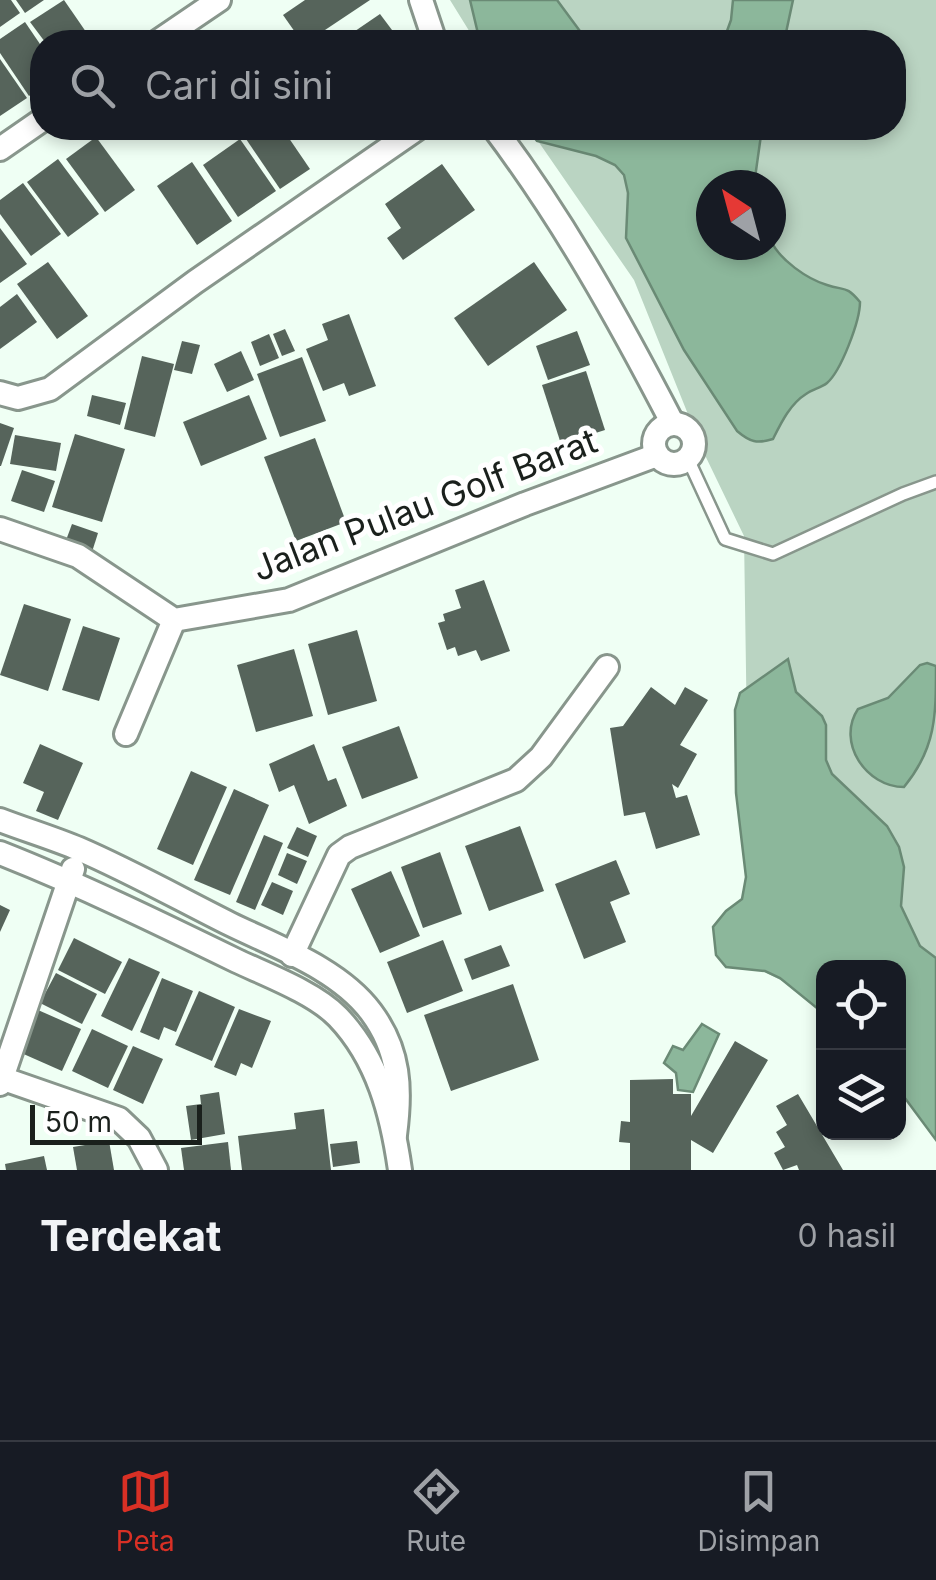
<!DOCTYPE html>
<html lang="id">
<style>
:root{--surface:#171b24;--page:#20242c;--text:#f1f3f6;--muted:#9ea1a6;--line:#363941;--accent:#d93025}
body{margin:0;font-family:Inter,sans-serif;background:var(--page);color:var(--text)}
.controls{position:absolute;right:30px;bottom:30px;display:grid;overflow:hidden;border-radius:20px;box-shadow:0 5px 15px #0003}
.controls button{width:90px;height:90px;display:grid;place-items:center;padding:0;border:0;border-bottom:2px solid var(--line);background:var(--surface);color:var(--text);font:50px sans-serif}
.compass{position:absolute;left:696px;top:170px;width:90px;height:90px;border-radius:50%;background:var(--surface);box-shadow:0 5px 15px #0003;rotate:324deg}
.scale{position:absolute;left:30px;bottom:25px;width:172px;box-sizing:border-box;padding-left:10px;border:5px solid #1a201c;border-top:0;font-size:28px;line-height:35px;white-space:nowrap;color:#1a201c;-webkit-text-stroke:8px #fff;paint-order:stroke}
.list{margin:0;padding:0;list-style:none}
h2{display:flex;justify-content:space-between;align-items:center;height:130px;margin:0;padding:0 40px;font-size:42px}
h2 small{font-size:32px;font-weight:400;color:var(--muted)}
.icon{flex:none;width:55px;height:55px;fill:none;stroke:currentColor;stroke-width:2;stroke-linecap:round;stroke-linejoin:round}
.map{position:relative;flex:none;width:936px;height:1170px;overflow:hidden}
.search{position:absolute;background:var(--surface);box-shadow:0 5px 15px #0003;left:30px;right:30px;top:30px;height:110px;display:flex;align-items:center;gap:25px;box-sizing:border-box;padding:0 35px;border-radius:40px;color:var(--muted);font-size:38px}
.sheet{height:270px;background:var(--surface)}
nav{display:flex;justify-content:space-around;align-items:center;box-sizing:border-box;height:140px;border-top:2px solid var(--line);background:var(--surface);font-size:28px;color:var(--muted)}
nav a{display:grid;justify-items:center;gap:5px}
nav .on{color:var(--accent)}
.map>svg:first-child{display:block}
</style>
<div class="map">
<svg width="936" height="1170" viewBox="0 0 936 1170">
<rect width="100%" height="100%" fill="#effff4"/>
<path fill="#bad4c2" fill-rule="evenodd" d="M450,0H936V1123L898,968H824L823,1002L732,955L749,871L744,536L702,449L634,280L529,128H894V42H476ZM711,185H771V245H711Z"/>
<g fill="#8cb79b" stroke="#6a8a75" stroke-width="2.5">
<polygon points="470,0 557,0 588,42 480,42"/>
<polygon points="733,0 793,0 784,42 723,42 731,20"/>
<path d="M527,128H762L754,185H711V245H771V241C780,260 807,279 827,285C845,291 846,285 860,302C860,321 841,371 827,383C821,388 813,389 806,394C790,404 781,423 773,439C757,444 750,442 737,431L684,350L626,238L628,193L624,175L615,165L596,156L537,141Z"/>
<polygon points="788,659 796,692 822,716 826,725 826,760 832,774 887,826 899,847 904,867 901,906 920,946 936,958 936,1140 899,1090 898,968 824,968 823,1013 780,978 765,971 726,967 716,955 713,927 726,911 742,899 746,877 736,793 735,710 740,693"/>
<path d="M927,663L936,666C936,716 936,748 904,787C866,787 836,742 858,709L888,698L920,665Z"/>
<polygon points="702,1024 719,1034 693,1092 678,1090 676,1073 664,1063 673,1046 683,1050"/>
</g>
<g fill="#56645b">
<polygon points="0,0 11,0 20,13 0,27"/>
<polygon points="16,0 44,0 25,13"/>
<polygon points="64,0 93,42 45,42 30,22"/>
<polygon points="305,0 370,0 307,42 302,42 283,15"/>
<polygon points="380,14 401,42 339,42"/>
<polygon points="25,22 42,47 42,87 29,96 0,53 0,39"/>
<polygon points="0,59 27,98 0,116"/>
<polygon points="263,128 282,128 310,169 280,189 246,139"/>
<polygon points="96,137 135,190 105,212 66,159"/>
<polygon points="240,139 276,191 238,217 203,165"/>
<polygon points="58,159 99,214 68,237 27,182"/>
<polygon points="192,162 232,221 197,245 157,186"/>
<polygon points="442,164 475,210 403,260 387,238 401,228 385,204"/>
<polygon points="23,183 61,234 31,256 0,214 0,200"/>
<polygon points="0,228 27,264 0,283"/>
<polygon points="48,262 88,316 57,339 17,284"/>
<polygon points="534,262 567,310 488,366 454,318"/>
<polygon points="17,294 37,322 0,349 0,307"/>
<polygon points="349,314 376,386 349,396 344,383 323,391 306,349 328,340 322,324"/>
<polygon points="285,329 295,351 282,356 273,334"/>
<polygon points="577,331 590,365 548,380 536,346"/>
<polygon points="269,334 279,358 260,366 251,342"/>
<polygon points="182,341 200,345 192,374 174,370"/>
<polygon points="241,351 254,380 227,392 214,364"/>
<polygon points="142,356 174,364 155,437 124,429"/>
<polygon points="302,357 326,421 280,437 257,374"/>
<polygon points="586,371 605,430 561,444 542,385"/>
<polygon points="92,395 126,403 120,425 87,416"/>
<polygon points="249,395 267,439 201,466 183,422"/>
<polygon points="0,423 14,428 1,466 0,466"/>
<polygon points="75,434 125,449 102,522 52,507"/>
<polygon points="15,435 61,443 56,471 10,464"/>
<polygon points="315,438 346,522 296,541 264,457"/>
<polygon points="22,470 55,481 44,512 11,501"/>
<polygon points="72,524 98,533 92,552 65,543"/>
<polygon points="484,580 510,651 481,661 476,650 458,656 455,647 447,650 438,623 445,621 443,614 461,608 455,590"/>
<polygon points="24,604 71,619 48,691 0,675"/>
<polygon points="83,626 120,638 99,701 62,690"/>
<polygon points="357,630 377,701 328,715 308,644"/>
<polygon points="294,649 313,716 256,732 237,665"/>
<polygon points="651,687 675,705 685,687 708,700 680,745 697,754 678,788 672,784 676,798 687,795 700,835 656,849 645,812 624,816 610,728 623,726"/>
<polygon points="399,726 418,778 362,799 342,747"/>
<polygon points="40,744 83,763 58,820 36,811 44,792 23,783"/>
<polygon points="314,744 328,781 336,778 347,806 309,824 294,785 279,792 269,764"/>
<polygon points="191,771 227,787 193,865 157,849"/>
<polygon points="234,789 269,805 230,895 194,880"/>
<polygon points="520,826 544,891 489,911 465,846"/>
<polygon points="297,827 317,836 308,857 287,848"/>
<polygon points="264,835 283,843 255,910 236,902"/>
<polygon points="440,852 462,914 423,928 401,867"/>
<polygon points="287,853 307,861 297,884 278,875"/>
<polygon points="616,860 630,894 610,902 626,942 584,959 555,884"/>
<polygon points="391,871 420,936 380,953 351,889"/>
<polygon points="272,882 293,891 283,915 261,905"/>
<polygon points="0,905 10,910 0,932"/>
<polygon points="74,938 122,962 105,994 58,970"/>
<polygon points="443,940 463,991 407,1013 387,962"/>
<polygon points="501,945 510,966 472,980 464,959"/>
<polygon points="129,958 160,972 132,1031 101,1016"/>
<polygon points="56,973 97,994 82,1024 40,1003"/>
<polygon points="162,978 193,991 176,1032 164,1027 159,1040 140,1032"/>
<polygon points="513,984 539,1060 451,1091 424,1015"/>
<polygon points="199,991 235,1007 212,1061 175,1045"/>
<polygon points="239,1009 271,1021 252,1068 241,1063 236,1076 214,1067"/>
<polygon points="38,1010 81,1029 62,1071 19,1052"/>
<polygon points="92,1029 128,1046 108,1088 72,1071"/>
<polygon points="735,1041 768,1060 713,1153 691,1140 691,1170 630,1170 630,1143 619,1142 621,1121 630,1122 630,1080 673,1079 673,1094 691,1094 691,1116"/>
<polygon points="133,1046 163,1059 143,1104 113,1090"/>
<polygon points="219,1092 225,1134 191,1140 186,1106 201,1104 200,1095"/>
<polygon points="798,1094 843,1170 799,1170 797,1165 783,1170 774,1153 785,1147 776,1132 787,1125 776,1106"/>
<polygon points="324,1109 331,1170 242,1170 238,1136 296,1129 294,1113"/>
<polygon points="109,1141 114,1170 77,1170 73,1147"/>
<polygon points="357,1141 360,1163 333,1167 330,1144"/>
<polygon points="228,1142 231,1170 184,1170 181,1148"/>
<polygon points="44,1156 47,1170 6,1170 5,1164"/>
</g>
<g fill="none" stroke-linecap="round" stroke-linejoin="round">
<defs>
<polyline id="service" points="688,459 725,539 773,554 903,494 936,482"/>
<g id="minor">
<polyline points="421,0 435,42"/>
<polyline points="157,42 219,0"/>
<path d="M494,128C564,221 619,320 673,424"/>
<polyline points="0,149 42,120"/>
<polyline points="0,393 18,398 50,389 195,282 418,128"/>
<circle cx="674" cy="444" r="20"/>
<polyline points="0,529 78,556 174,620 289,600 525,504 657,455"/>
<polyline points="126,734 174,620"/>
<path d="M0,820C26,830 53,838 79,849C130,871 180,899 230,924C277,947 339,969 371,1012C400,1051 401,1089 395,1135"/>
<path d="M0,853C81,885 159,923 237,961C267,975 315,993 338,1017C378,1059 392,1114 400,1170"/>
<polyline points="292,955 339,855 350,847 516,780 541,757 607,667"/>
<polyline points="1,1078 119,1119 139,1138 156,1170"/>
<polyline points="0,1084 73,869"/>
</g>
</defs>
<use href="#service" stroke="#88968c" stroke-width="16"/>
<use href="#minor" stroke="#88968c" stroke-width="28"/>
<use href="#service" stroke="#fff" stroke-width="11"/>
<use href="#minor" stroke="#fff" stroke-width="22"/>
</g>
<g text-anchor="middle" stroke-width="10" stroke-linejoin="round" paint-order="stroke">
<g font-size="35" fill="#1a201c" stroke="#fff">
<text transform="translate(425 505) rotate(-21)" y="12">Jalan Pulau Golf Barat</text>
</g>
</g>
</svg>
<div class="controls">
<button><svg class="icon" aria-label="locate" viewBox="0 0 24 24"><circle cx="12" cy="12" r="6"/><path d="M12 2v4M12 18v4M2 12h4M18 12h4"/></svg></button>
<button><svg class="icon" aria-label="layers" viewBox="0 0 24 24"><path d="M12 4l9 5-9 5-9-5zM3 14l9 5 9-5"/></svg></button>
</div>
<svg class="compass" viewBox="-18 -18 36 36"><path d="M0-13l5 13h-10z" fill="#e53935"/><path d="M0 13l5-13h-10z" fill="#9ea1a6"/></svg>
<div class="scale">50 m</div>
<div class="search"><svg class="icon" aria-label="search" viewBox="0 0 24 24"><circle cx="10" cy="10" r="6"/><path d="M15 15l6 6"/></svg>Cari di sini</div>
</div>
<section class="sheet">
<h2>Terdekat<small>0 hasil</small></h2>
<ul class="list">
</ul>
</section>
<nav>
<a class="on"><svg class="icon" aria-label="map" viewBox="0 0 24 24"><path d="M3 6l6-2 6 2 6-2v14l-6 2-6-2-6 2zM9 4v14M15 6v14"/></svg>Peta</a>
<a><svg class="icon" aria-label="directions" viewBox="0 0 24 24"><path d="M12 3l9 9-9 9-9-9zM9 14v-3h6M13 9l2 2-2 2"/></svg>Rute</a>
<a><svg class="icon" aria-label="saved" viewBox="0 0 24 24"><path d="M7 4h10v16l-5-4-5 4z"/></svg>Disimpan</a>
</nav>
